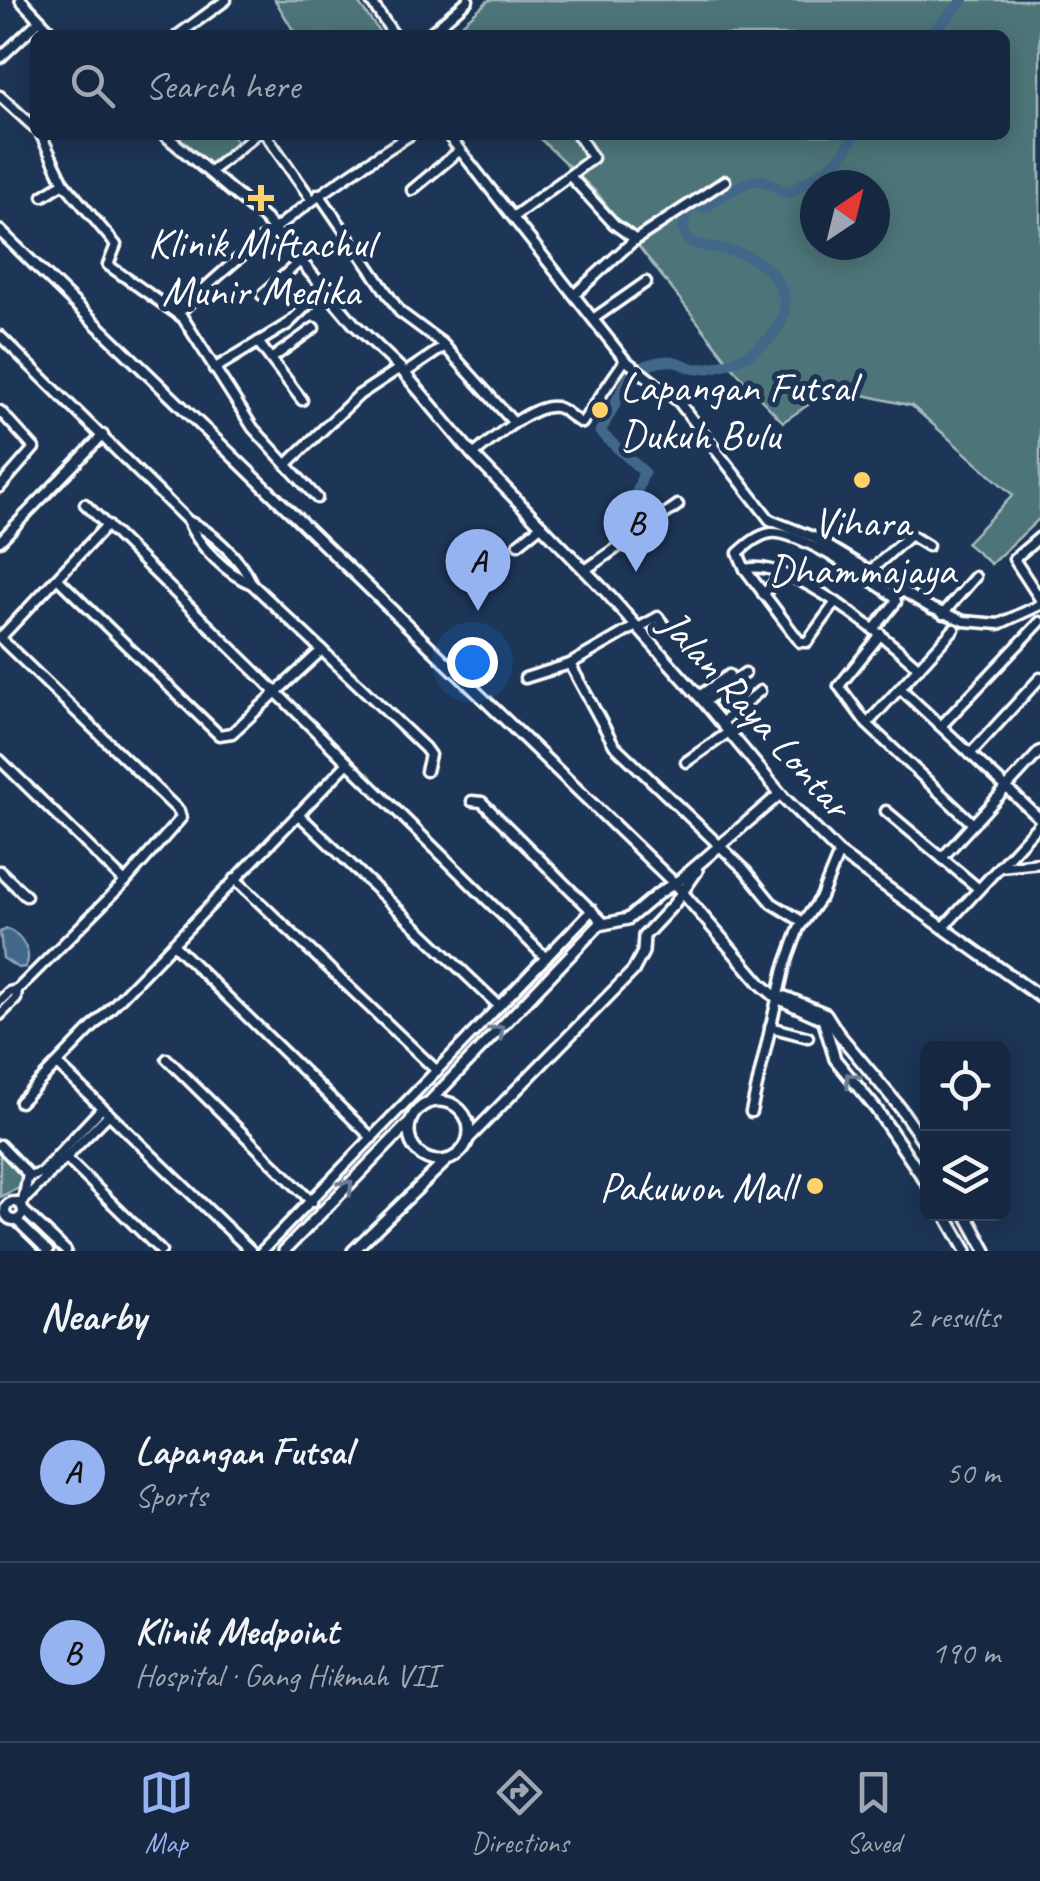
<!DOCTYPE html>
<meta charset="utf-8">
<style>
:root{--surface:#162841;--page:#23344c;--text:#f1f3f6;--muted:#9ea6b1;--line:#35445a;--accent:#95b2f1}
body{margin:0;font-family:Caveat,sans-serif;background:var(--page);color:var(--text)}
.controls{position:absolute;right:30px;bottom:30px;display:grid;overflow:hidden;border-radius:15px;box-shadow:0 5px 25px #0003}
.controls button{width:90px;height:90px;display:grid;place-items:center;padding:0;border:0;border-bottom:2px solid var(--line);background:var(--surface);color:var(--text);font:50px sans-serif}
.compass{position:absolute;left:800px;top:170px;width:90px;height:90px;border-radius:50%;background:var(--surface);box-shadow:0 5px 25px #0003;rotate:35deg}
.you{position:absolute;left:472px;top:662px;width:35px;height:35px;margin:-25px;border:8px solid #fff;border-radius:50%;background:#1a73e8;box-shadow:0 0 0 15px #1a73e833}
.badge{display:grid;place-items:center;width:65px;height:65px;border-radius:50%;background:var(--accent);color:#111;font-size:32px;font-weight:700}
.pin{position:absolute;translate:-50% -82px;filter:drop-shadow(0 2px 5px #0008)}
.pin::after{content:'';position:absolute;top:52px;width:35px;height:30px;background:inherit;clip-path:polygon(0 0,100% 0,50% 100%)}
.list{margin:0;padding:0;list-style:none}
h2{display:flex;justify-content:space-between;align-items:center;height:130px;margin:0;padding:0 40px;font-size:42px}
h2 small{font-size:32px;font-weight:400;color:var(--muted)}
.list li{display:grid;grid-template-columns:65px 1fr auto;gap:30px;align-items:center;box-sizing:border-box;height:180px;padding:0 40px;border-top:2px solid var(--line)}
.list b{display:block;font-size:38px;white-space:nowrap}
.list p{margin:0;font-size:32px;white-space:nowrap;color:var(--muted)}
.list em{font-size:32px;font-style:normal;color:var(--muted)}
.icon{flex:none;width:55px;height:55px;fill:none;stroke:currentColor;stroke-width:2;stroke-linecap:round;stroke-linejoin:round}
.map{position:relative;flex:none;width:1040px;height:1251px;overflow:hidden}
.search{position:absolute;background:var(--surface);box-shadow:0 5px 25px #0003;left:30px;right:30px;top:30px;height:110px;display:flex;align-items:center;gap:25px;box-sizing:border-box;padding:0 35px;border-radius:15px;color:var(--muted);font-size:38px}
.sheet{height:490px;background:var(--surface)}
nav{display:flex;justify-content:space-around;align-items:center;box-sizing:border-box;height:140px;border-top:2px solid var(--line);background:var(--surface);font-size:28px;color:var(--muted)}
nav a{display:grid;justify-items:center;gap:5px}
nav .on{color:var(--accent)}
.map>svg:first-child{display:block}
</style>
<div class="map">
<svg width="1040" height="1251" viewBox="0 0 1040 1251">
<rect width="100%" height="100%" fill="#1d3557"/>
<filter id="ink" filterUnits="userSpaceOnUse"><feTurbulence type="fractalNoise" baseFrequency=".01" numOctaves="2"/><feDisplacementMap in="SourceGraphic" scale="20" xChannelSelector="R" yChannelSelector="G"/><feConvolveMatrix kernelMatrix="1 2 1 2 8 2 1 2 1" color-interpolation-filters="sRGB"/></filter>
<g filter="url(#ink)">
<g fill="#4d7579" stroke="#a6babc" stroke-width="2.5" fill-rule="evenodd">
<polygon points="275,0 356,0 382,35 296,35"/>
<path d="M489,0H1040V518L991,564L966,543L1013,495L912,406L833,388L783,422L746,384L597,193L536,135H1005V35H460L456,29ZM815,185H875V245H815Z"/>
<polygon points="176,135 231,135 237,141 213,166"/>
<polygon points="0,1147 24,1174 21,1187 0,1197"/>
</g>
<path fill="#426789" stroke="#8ea4b8" stroke-width="2.5" d="M7,929C21,934 34,954 25,967L18,968L3,958L0,932Z"/>
<g fill="none" stroke-linecap="round" stroke-linejoin="round">
<g stroke="#426789" stroke-width="11">
<polyline points="926,35 937,28 963,0"/>
<path d="M615,540L630,511L644,472L600,432L632,372C644,367 657,360 670,361C680,361 689,370 699,369C748,367 818,319 767,269C745,247 714,251 688,241L683,229L686,212L693,206L707,207C714,199 748,180 757,180C768,180 778,189 788,193C815,177 842,165 854,135"/>
</g>
<defs>
<g id="minor">
<polyline points="370,0 394,35"/>
<polyline points="178,35 226,0"/>
<polyline points="428,35 468,0"/>
<polyline points="0,58 40,20"/>
<polyline points="0,96 35,128"/>
<polyline points="41,135 64,183 116,245 108,265 183,318 253,428 317,498"/>
<polyline points="266,135 311,199"/>
<polyline points="448,135 625,360 678,401 770,520 813,537 931,608 964,621 999,624 1040,605"/>
<polyline points="210,172 255,135"/>
<polyline points="570,176 614,224 636,240"/>
<polyline points="412,190 459,151"/>
<polyline points="319,194 400,312 442,343 514,423"/>
<polyline points="43,196 64,183"/>
<polyline points="513,217 593,158 578,135"/>
<polyline points="575,294 632,242 725,181"/>
<polyline points="262,295 300,261"/>
<path d="M178,314C248,244 326,188 410,135"/>
<polyline points="593,319 646,282"/>
<path d="M0,336L188,521C212,531 242,560 252,584"/>
<polyline points="258,342 302,400"/>
<polyline points="271,359 314,328"/>
<polyline points="214,369 288,324 324,289"/>
<polyline points="405,373 445,346"/>
<polyline points="0,411 34,448 0,487"/>
<path d="M473,455C491,441 532,403 556,407C566,409 573,420 582,423L625,360"/>
<polyline points="288,463 359,395 400,368"/>
<polyline points="85,504 546,958"/>
<path d="M188,521C197,545 228,575 252,584L425,748L430,755L426,771"/>
<polyline points="1040,537 1014,559 1040,599"/>
<polyline points="0,541 103,435"/>
<polyline points="518,544 542,525"/>
<path d="M745,569C790,556 887,639 919,668"/>
<polyline points="585,570 678,505"/>
<polyline points="870,571 910,535 928,546"/>
<polyline points="57,578 219,735 232,733 322,650"/>
<polyline points="763,594 783,575"/>
<path d="M836,602L807,642H800L745,569L738,553C748,544 758,535 771,533C799,530 872,581 895,597L896,602L874,629"/>
<polyline points="943,614 975,577"/>
<polyline points="638,628 658,617 664,625"/>
<polyline points="881,634 839,686 867,724 973,824"/>
<polyline points="0,638 179,811 181,818 125,882 17,990"/>
<polyline points="0,638 107,525"/>
<polyline points="570,664 614,745 744,869 772,903 803,922"/>
<polyline points="525,678 570,664 636,626"/>
<polyline points="901,689 1040,819"/>
<polyline points="699,696 729,675"/>
<polyline points="704,702 745,673"/>
<polyline points="721,723 760,691"/>
<polyline points="867,724 954,629"/>
<polyline points="941,726 1040,622"/>
<polyline points="970,754 1040,678"/>
<polyline points="0,760 125,882"/>
<polyline points="686,762 729,732"/>
<polyline points="472,801 482,802 602,921 599,925"/>
<polyline points="886,811 979,889"/>
<polyline points="298,814 499,1006"/>
<polyline points="942,858 1040,751"/>
<polyline points="1000,867 1040,863"/>
<polyline points="0,871 26,896"/>
<polyline points="235,879 437,1071"/>
<polyline points="944,927 1040,823"/>
<polyline points="173,944 372,1138"/>
<polyline points="0,1001 9,992 17,990 16,999 0,1015"/>
<polyline points="770,1027 808,1037"/>
<polyline points="167,1059 312,1202"/>
<polyline points="57,1064 251,1251"/>
<polyline points="20,1102 348,763"/>
<polyline points="751,1112 784,969 799,928 821,897 839,853"/>
<polyline points="0,1145 28,1174 22,1207"/>
<polyline points="66,1158 161,1251"/>
<polyline points="29,1177 41,1173 102,1108"/>
<polyline points="26,1198 109,1114"/>
<circle cx="14" cy="1211" r="9"/>
<polyline points="23,1210 66,1251"/>
<polyline points="16,1220 48,1251"/>
<polyline points="262,1251 592,910"/>
</g>
<g id="tertiary">
<polyline points="21,0 54,35"/>
<polyline points="165,135 265,219 354,324 400,368 473,455 605,591 704,702 784,798 839,853 1040,997"/>
<polyline points="0,231 675,884 761,984 777,998 823,1019 835,1059 876,1109 928,1185"/>
<polyline points="785,997 826,1014 838,1033 898,1105 928,1148"/>
<circle cx="439" cy="1131" r="30"/>
<polyline points="430,1101 599,925 628,919 659,893 681,879 780,794"/>
<polyline points="468,1139 633,971 643,952 644,936 674,904 697,871"/>
<polyline points="945,1214 966,1251"/>
<polyline points="966,1214 986,1251"/>
<polyline points="284,1251 408,1124"/>
<polyline points="353,1251 447,1160"/>
</g>
</defs>
<use href="#minor" stroke="#fff" stroke-width="15"/>
<use href="#tertiary" stroke="#fff" stroke-width="16"/>
<use href="#minor" stroke="#1d3557" stroke-width="8"/>
<use href="#tertiary" stroke="#1d3557" stroke-width="9"/>
</g>
<defs><path id="oneway-chevron" d="M-2-3.5L2.5 0L-2 3.5" fill="none" stroke-width="1.6" stroke-linecap="round" stroke-linejoin="round" transform="scale(2.5)"/></defs>
<g stroke="#6c7c92">
<use href="#oneway-chevron" transform="translate(498 1031) rotate(-46)"/>
<use href="#oneway-chevron" transform="translate(851 1079) rotate(-130)"/>
<use href="#oneway-chevron" transform="translate(347 1186) rotate(-46)"/>
</g>
</g>
<g fill="#ffd166" stroke="#1d3557" stroke-width="4">
<path d="M256 183h10v10h10v10h-10v10h-10v-10h-10v-10h10z"/>
<circle cx="600" cy="410" r="10"/>
<circle cx="862" cy="480" r="10"/>
<circle cx="815" cy="1186" r="10"/>
</g>
<g text-anchor="middle" stroke-width="10" stroke-linejoin="round" paint-order="stroke">
<g font-size="42" fill="#fff" stroke="#1d3557">
<text x="261" y="257">Klinik Miftachul<tspan x="261" dy="48">Munir Medika</tspan></text>
<text x="620" y="401" text-anchor="start">Lapangan Futsal<tspan x="620" dy="48">Dukuh Bulu</tspan></text>
<text x="862" y="536">Vihara<tspan x="862" dy="48">Dhammajaya</tspan></text>
<text x="795" y="1201" text-anchor="end">Pakuwon Mall</text>
</g>
<g font-size="42" fill="#fff" stroke="#1d3557">
<text transform="translate(757 713) rotate(48)" y="15">Jalan Raya Lontar</text>
</g>
</g>
</svg>
<div class="controls">
<button><svg class="icon" aria-label="locate" viewBox="0 0 24 24"><circle cx="12" cy="12" r="6"/><path d="M12 2v4M12 18v4M2 12h4M18 12h4"/></svg></button>
<button><svg class="icon" aria-label="layers" viewBox="0 0 24 24"><path d="M12 4l9 5-9 5-9-5zM3 14l9 5 9-5"/></svg></button>
</div>
<svg class="compass" viewBox="-18 -18 36 36"><path d="M0-13l5 13h-10z" fill="#e53935"/><path d="M0 13l5-13h-10z" fill="#9ea6b1"/></svg>
<div class="you"></div>
<div class="pin badge" style="left:478px;top:611px">A</div>
<div class="pin badge" style="left:636px;top:572px">B</div>
<div class="search"><svg class="icon" aria-label="search" viewBox="0 0 24 24"><circle cx="10" cy="10" r="6"/><path d="M15 15l6 6"/></svg>Search here</div>
</div>
<section class="sheet">
<h2>Nearby<small>2 results</small></h2>
<ul class="list">
<li><span class="badge">A</span><div><b>Lapangan Futsal</b><p>Sports</p></div><em>50 m</em></li>
<li><span class="badge">B</span><div><b>Klinik Medpoint</b><p>Hospital · Gang Hikmah VII</p></div><em>190 m</em></li>
</ul>
</section>
<nav>
<a class="on"><svg class="icon" aria-label="map" viewBox="0 0 24 24"><path d="M3 6l6-2 6 2 6-2v14l-6 2-6-2-6 2zM9 4v14M15 6v14"/></svg>Map</a>
<a><svg class="icon" aria-label="directions" viewBox="0 0 24 24"><path d="M12 3l9 9-9 9-9-9zM9 14v-3h6M13 9l2 2-2 2"/></svg>Directions</a>
<a><svg class="icon" aria-label="saved" viewBox="0 0 24 24"><path d="M7 4h10v16l-5-4-5 4z"/></svg>Saved</a>
</nav>
